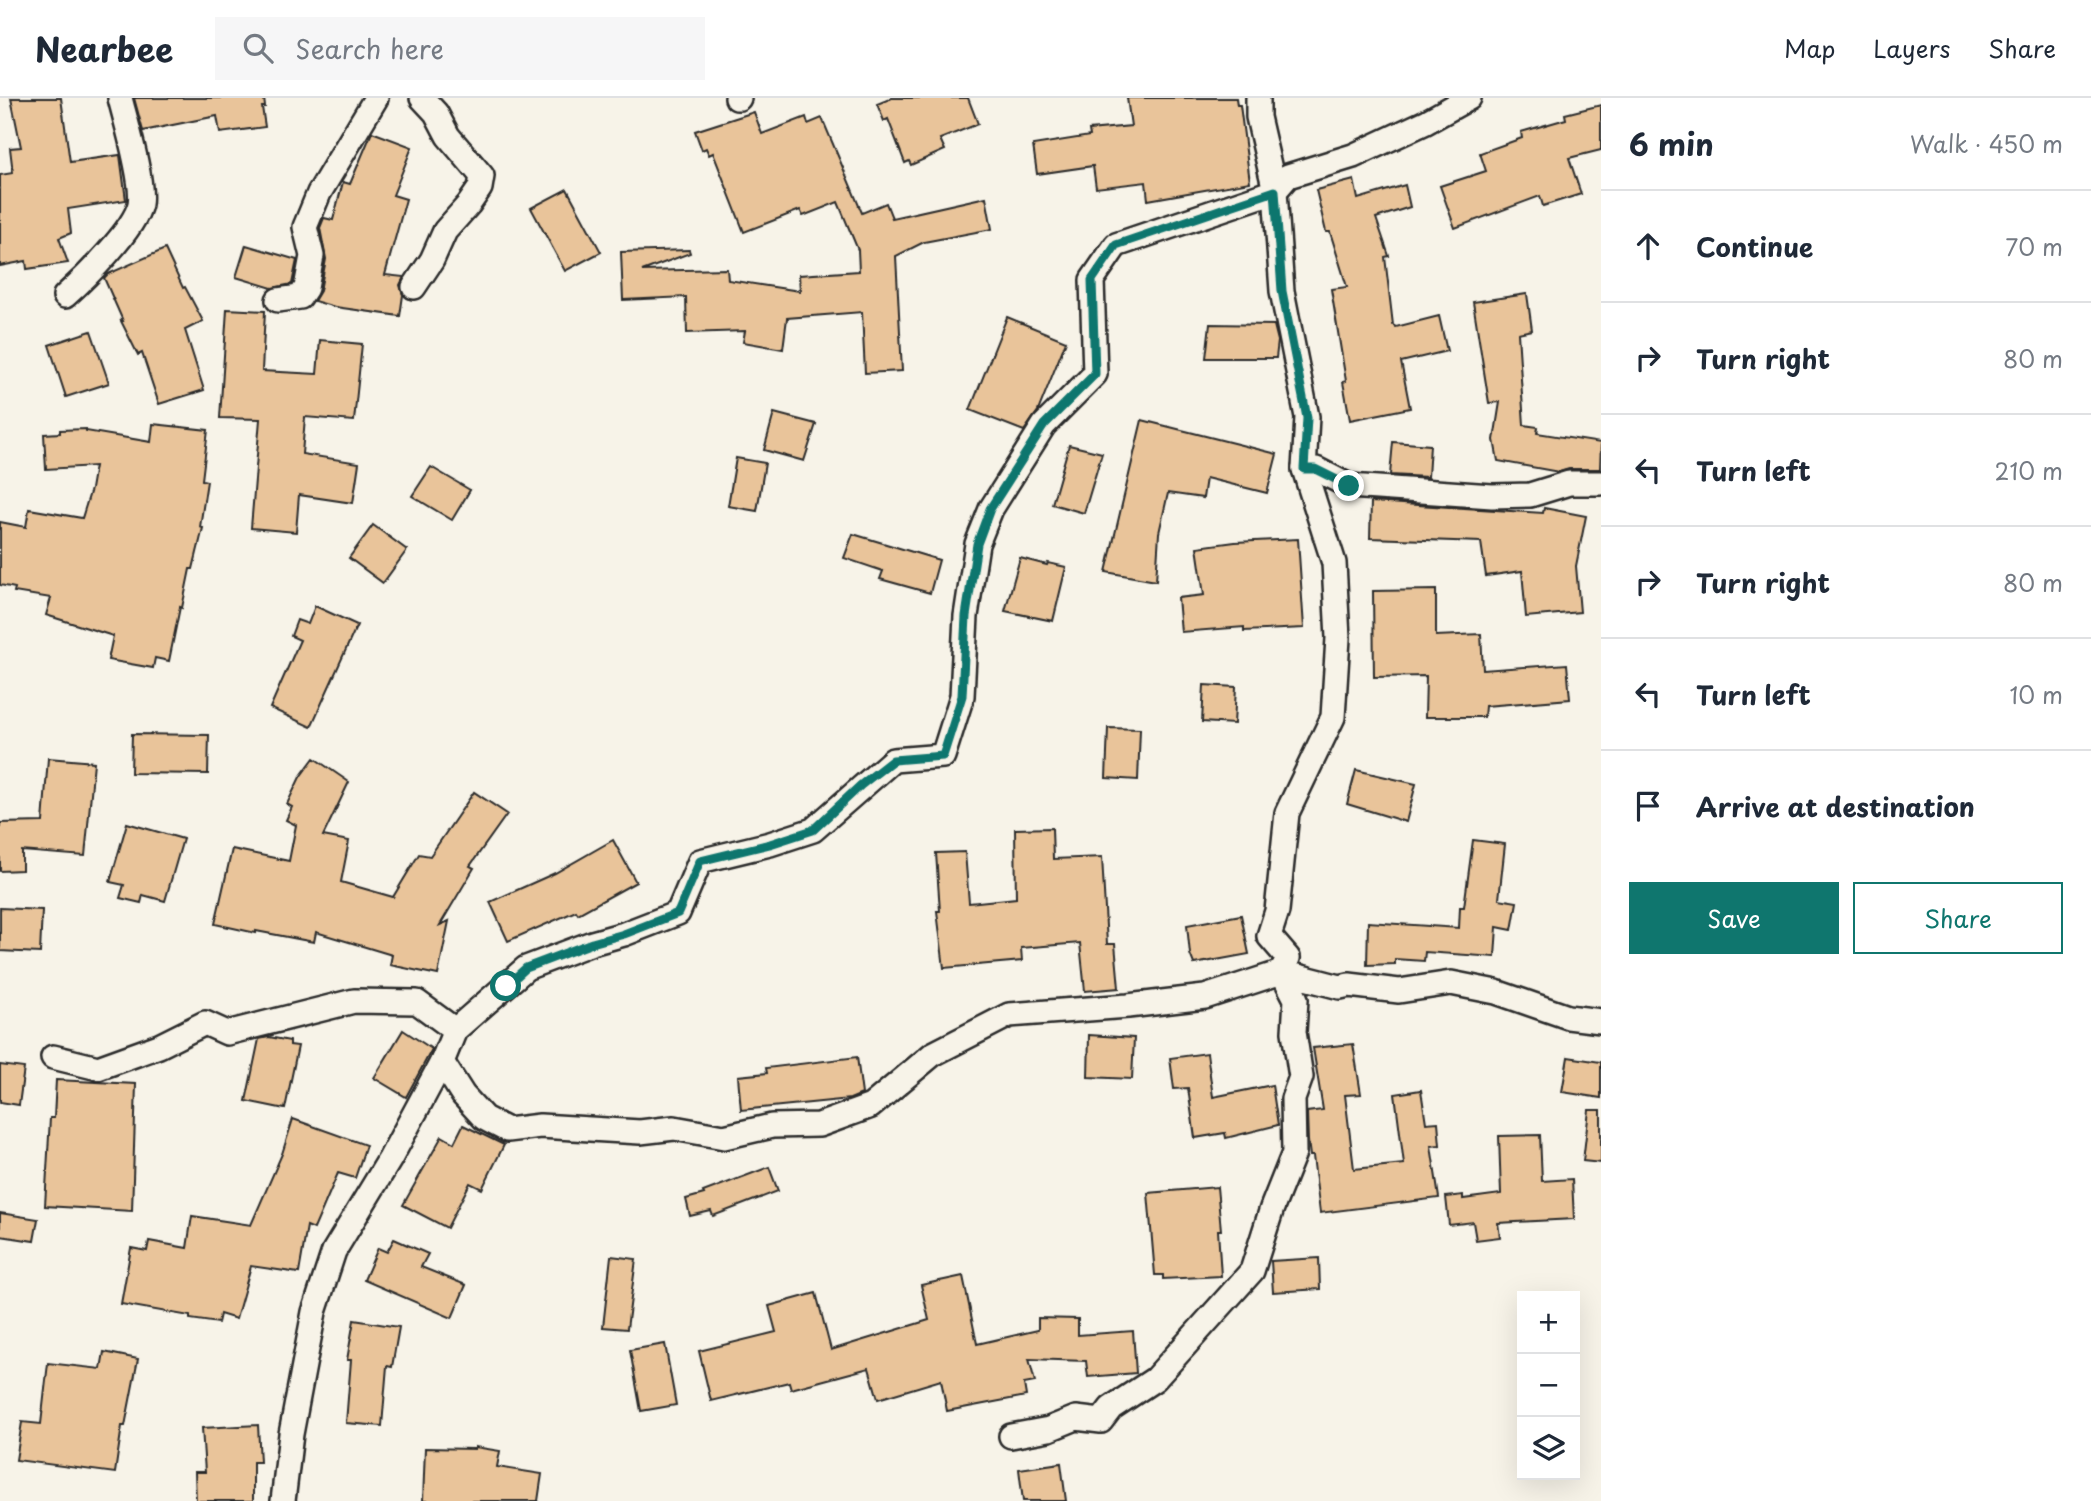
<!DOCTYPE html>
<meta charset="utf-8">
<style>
:root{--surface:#fff;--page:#f6f6f7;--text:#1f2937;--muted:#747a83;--line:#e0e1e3;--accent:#0f766e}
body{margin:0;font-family:"Playpen Sans",sans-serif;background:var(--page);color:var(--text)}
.controls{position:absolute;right:21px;bottom:21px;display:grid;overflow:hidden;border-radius:0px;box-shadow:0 7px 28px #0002}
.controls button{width:63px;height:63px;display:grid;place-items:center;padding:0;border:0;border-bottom:2px solid var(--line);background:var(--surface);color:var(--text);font:35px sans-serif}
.stop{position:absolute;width:21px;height:21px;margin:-16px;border:5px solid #0f766e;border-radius:50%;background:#fff}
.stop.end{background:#0f766e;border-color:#fff;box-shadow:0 2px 7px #0008}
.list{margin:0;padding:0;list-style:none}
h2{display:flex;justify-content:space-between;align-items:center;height:91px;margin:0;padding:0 28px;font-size:30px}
h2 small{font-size:23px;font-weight:400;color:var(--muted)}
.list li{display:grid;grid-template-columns:46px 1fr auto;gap:21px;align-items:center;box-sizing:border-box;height:112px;padding:0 28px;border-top:2px solid var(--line)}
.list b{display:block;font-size:26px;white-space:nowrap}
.list em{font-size:23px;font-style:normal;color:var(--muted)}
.actions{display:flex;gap:14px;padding:21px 28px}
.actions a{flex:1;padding:16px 0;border:2px solid var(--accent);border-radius:0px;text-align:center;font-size:24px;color:var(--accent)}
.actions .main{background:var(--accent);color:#fff}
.icon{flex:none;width:38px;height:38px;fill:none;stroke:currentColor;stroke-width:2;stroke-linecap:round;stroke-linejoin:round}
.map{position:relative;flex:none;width:1601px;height:1403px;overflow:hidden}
header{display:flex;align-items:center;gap:42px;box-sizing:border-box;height:98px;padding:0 35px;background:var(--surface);border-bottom:2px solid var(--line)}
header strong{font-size:33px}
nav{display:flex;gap:38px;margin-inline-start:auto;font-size:24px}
.search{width:490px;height:63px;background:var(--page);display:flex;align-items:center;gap:18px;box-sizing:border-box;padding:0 24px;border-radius:0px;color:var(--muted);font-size:26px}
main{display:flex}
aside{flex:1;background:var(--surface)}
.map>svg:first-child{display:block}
</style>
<header>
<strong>Nearbee</strong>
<div class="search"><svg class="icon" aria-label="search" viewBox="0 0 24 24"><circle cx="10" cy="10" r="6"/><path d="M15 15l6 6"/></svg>Search here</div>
<nav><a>Map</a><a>Layers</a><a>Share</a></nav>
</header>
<main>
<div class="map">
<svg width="1601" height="1403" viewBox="0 0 1601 1403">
<rect width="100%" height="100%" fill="#f7f3e8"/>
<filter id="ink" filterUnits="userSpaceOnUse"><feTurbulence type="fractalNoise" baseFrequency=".0143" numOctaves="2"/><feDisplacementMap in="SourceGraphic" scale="14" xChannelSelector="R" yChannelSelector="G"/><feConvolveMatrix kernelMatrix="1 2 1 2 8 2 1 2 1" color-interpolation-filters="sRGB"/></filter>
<g filter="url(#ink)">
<g fill="#e9c49a" stroke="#2b2b2b" stroke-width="2">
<polygon points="11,0 61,0 70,64 120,57 126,102 68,111 71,135 59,140 68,165 27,171 26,163 0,168 0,77 13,75 10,50 21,49"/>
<polygon points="134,0 264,0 265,9 262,9 265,29 220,35 217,18 143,33"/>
<polygon points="892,0 968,0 978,26 940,41 945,52 911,67 909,63 905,65 888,21 884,23 877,6"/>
<polygon points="1127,0 1236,0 1237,7 1240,7 1250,84 1148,102 1146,84 1096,90 1093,68 1037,76 1033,47 1090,38 1089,32 1131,28"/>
<polygon points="1601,7 1601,52 1569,60 1581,96 1543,108 1540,98 1455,130 1440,88 1486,73 1480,55 1522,40 1521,34 1566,21 1565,16"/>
<polygon points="754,14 762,36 806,19 808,26 822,20 862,115 886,105 892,120 986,99 992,131 924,144 896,158 902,273 865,275 862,214 787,220 783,251 743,244 745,233 687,235 686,199 623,202 621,154 689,152 690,155 642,173 727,171 728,182 800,193 799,177 859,173 858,152 838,104 803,118 800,112 744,134 713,55 709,57 706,50 702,52 695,33"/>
<polygon points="372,34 412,49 393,97 406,101 385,177 404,179 400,187 403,197 400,218 335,209 314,203 320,193 326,161 320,130 324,120 333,122 343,84 350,86"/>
<polygon points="1354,82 1358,101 1405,87 1410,109 1376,120 1389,158 1385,159 1393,227 1396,229 1439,218 1447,253 1401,264 1410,310 1350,322 1343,284 1346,283 1331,191 1347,189 1330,134 1326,134 1316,92"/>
<polygon points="567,91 601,154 565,173 531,110"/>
<polygon points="246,147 297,162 292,186 272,190 236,179"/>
<polygon points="165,151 183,190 185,189 203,223 185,232 204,292 159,306 142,255 138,257 121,223 123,223 104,180 108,176"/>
<polygon points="1527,196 1532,232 1518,235 1524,327 1538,329 1537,335 1601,345 1600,371 1569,371 1559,374 1498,363 1494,342 1500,304 1489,305 1473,204"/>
<polygon points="227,211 265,213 262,273 317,276 320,242 362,246 354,323 305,319 302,356 359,365 353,405 299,397 296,434 251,430 260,321 220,320"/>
<polygon points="1007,219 1066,243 1038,313 1024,333 970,312"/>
<polygon points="1210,226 1274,227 1278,243 1276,260 1206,260"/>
<polygon points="91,233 109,285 66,299 49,247"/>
<polygon points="774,315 816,326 804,363 764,352"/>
<polygon points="1142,322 1277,356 1267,395 1206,380 1203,400 1168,395 1159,435 1156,483 1106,474"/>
<polygon points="153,326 208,332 202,382 207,383 200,429 203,430 193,471 190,471 182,510 180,509 169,563 155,560 153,570 108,562 113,538 46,517 51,500 14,494 15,490 0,487 0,424 26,429 29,411 82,420 91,391 95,368 46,371 44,336 60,335 60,332 86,331 86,333 151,344"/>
<polygon points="1393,344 1430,347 1428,379 1390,377"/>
<polygon points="1069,347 1102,355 1084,415 1052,406"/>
<polygon points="736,360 765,365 757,413 728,408"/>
<polygon points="431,369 470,392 452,422 412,398"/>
<polygon points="1371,404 1543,415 1544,410 1586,418 1576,468 1580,514 1526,519 1522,473 1486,478 1481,444 1370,440"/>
<polygon points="373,427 407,452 383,485 349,460"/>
<polygon points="853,436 939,462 930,495 880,481 883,473 844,460"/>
<polygon points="1298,441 1304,530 1244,533 1244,529 1181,534 1178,500 1204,497 1197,449 1235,444"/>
<polygon points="1020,460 1047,467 1048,465 1066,469 1053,523 1005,513"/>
<polygon points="1436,492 1436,538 1481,536 1483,572 1567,566 1570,601 1485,608 1484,619 1425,619 1426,578 1374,579 1373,493"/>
<polygon points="315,508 357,527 311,629 270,610 300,542 291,538 297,522 308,526"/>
<polygon points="1204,587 1236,589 1234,626 1202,624"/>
<polygon points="1108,630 1140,631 1138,682 1106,680"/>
<polygon points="132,636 209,637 208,676 131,675"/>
<polygon points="48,660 94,664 85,758 22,753 22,772 0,773 0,725 43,724"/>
<polygon points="314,660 349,684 323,738 349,743 341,784 393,799 419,756 430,758 474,694 507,716 470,768 474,770 440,827 449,823 438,877 390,867 392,857 316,834 314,844 256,833 256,835 215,826 232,751 289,763 296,727 286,722 292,709 287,706 300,679"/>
<polygon points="1356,672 1416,686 1406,724 1347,706"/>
<polygon points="127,725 183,741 165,803 143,797 141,805 120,800 124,787 110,784"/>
<polygon points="1052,730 1053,761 1102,759 1107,846 1115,846 1119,890 1085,893 1080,845 1021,850 1022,863 944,870 937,813 940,813 936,755 965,754 969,805 1016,800 1015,731"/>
<polygon points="613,742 636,784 578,816 576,813 508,843 490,804 555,775"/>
<polygon points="1473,742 1505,746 1499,801 1517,804 1512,832 1497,829 1495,859 1425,854 1424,863 1395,861 1395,866 1367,867 1368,824 1459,830 1460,809 1464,809"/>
<polygon points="0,810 42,812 40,855 0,853"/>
<polygon points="1241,817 1249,856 1194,866 1190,856 1187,827"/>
<polygon points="403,932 432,951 406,999 374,980"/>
<polygon points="1089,937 1134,940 1132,981 1088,979"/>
<polygon points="269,939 290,943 290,947 298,948 285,1011 246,1003 259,941"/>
<polygon points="1353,946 1361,996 1345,997 1354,1071 1404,1066 1395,996 1421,992 1426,1025 1438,1024 1440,1047 1431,1048 1439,1100 1320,1115 1313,1058 1310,1058 1308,1043 1307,1014 1323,1012 1313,950"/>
<polygon points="1207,955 1213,999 1272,987 1278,1027 1226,1040 1225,1035 1195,1040 1188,990 1174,991 1170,960"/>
<polygon points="857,959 862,996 850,1001 741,1012 738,978 767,975 766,970"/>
<polygon points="1568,959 1601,964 1601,1000 1562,994"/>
<polygon points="0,967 24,970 19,1007 0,1004"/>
<polygon points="56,982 136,986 132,1113 45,1108 50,1020 54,1020"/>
<polygon points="1589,1012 1601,1012 1601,1065 1583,1063"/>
<polygon points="293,1021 366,1047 355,1080 338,1075 314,1131 307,1128 299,1175 251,1168 236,1221 220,1216 218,1225 190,1221 190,1218 121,1206 131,1150 147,1153 149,1143 187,1150 192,1118 251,1127 282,1056"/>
<polygon points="463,1027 504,1047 482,1091 470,1085 447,1130 403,1107 442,1038 454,1045"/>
<polygon points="1540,1037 1542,1083 1572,1081 1574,1121 1498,1125 1500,1139 1476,1142 1473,1124 1449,1127 1446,1099 1463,1097 1463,1101 1501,1096 1499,1038"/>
<polygon points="769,1069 778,1093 713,1118 711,1113 690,1118 686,1101 704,1096 703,1094"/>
<polygon points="1217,1089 1221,1132 1218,1132 1221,1178 1163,1181 1163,1177 1155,1177 1148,1095"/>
<polygon points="0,1115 38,1121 34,1143 0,1138"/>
<polygon points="394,1141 428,1156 421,1169 466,1187 452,1220 364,1182 378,1150 387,1154"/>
<polygon points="611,1158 636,1161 627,1231 603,1229"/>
<polygon points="1319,1160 1320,1191 1273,1194 1271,1163"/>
<polygon points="963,1178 977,1246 1038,1232 1038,1220 1078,1221 1078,1237 1133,1233 1136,1275 1088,1279 1086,1263 1029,1261 1035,1284 1024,1286 1026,1298 947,1313 941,1282 878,1301 869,1270 791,1291 789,1284 711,1303 699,1253 776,1234 769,1208 816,1195 831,1252 929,1222 921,1187"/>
<polygon points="354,1222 399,1229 392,1269 387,1268 382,1328 346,1325 351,1262 347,1262"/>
<polygon points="665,1246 676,1307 641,1313 630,1252"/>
<polygon points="104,1254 138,1261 125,1328 122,1328 115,1375 16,1362 22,1324 41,1326 48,1265 101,1271"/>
<polygon points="258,1327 260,1364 253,1364 253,1403 196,1403 195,1374 205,1374 202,1330"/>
<polygon points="475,1349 500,1353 497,1369 542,1376 538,1403 423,1403 425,1350 475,1351"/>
<polygon points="1061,1365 1066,1403 1023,1403 1019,1371"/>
</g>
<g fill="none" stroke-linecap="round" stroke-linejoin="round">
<defs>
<g id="minor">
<polyline points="737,0 739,0"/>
<polyline points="414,189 432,162 445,133 469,106 480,90 482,78 448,38 436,15 422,0"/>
<path d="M65,198C84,181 135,131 140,106C144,84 126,24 120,0"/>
<polyline points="278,202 300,199 306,190 312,158 305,129 319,95 376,0"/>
<polyline points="1304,371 1316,371 1349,388 1492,398 1530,397 1569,385 1601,385"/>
<polyline points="53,959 98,970 159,948 205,925 227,935 354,903 417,904 455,932"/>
<polyline points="442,964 463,997 484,1020 507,1032 540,1028 640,1034 674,1030 724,1039 772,1028 819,1027 871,1008 933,956 1009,917 1128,908 1205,899 1282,874 1340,889 1349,887 1399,893 1451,885 1496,894 1568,919 1601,923"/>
<polyline points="1011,1338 1049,1331 1076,1320 1101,1323 1111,1310 1155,1281 1252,1173 1272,1110 1294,1055 1293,1001 1301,979 1294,934 1296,901 1282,874 1288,860 1269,838 1277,813 1287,715 1333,619 1338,540 1334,465 1304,371 1307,319 1282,193 1275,93 1258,19 1258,0"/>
<polyline points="283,1403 291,1336 314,1214 334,1153 390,1061 442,964 455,932 526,870 592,845 624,836 678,815 700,763 770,746 813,732 893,662 943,658 962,598 966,518 977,446 991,411 1044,327 1095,276 1092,182 1116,147 1275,93 1288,78 1353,58 1426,24 1469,0"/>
</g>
</defs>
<use href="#minor" stroke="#2b2b2b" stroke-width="28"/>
<use href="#minor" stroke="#f7f3e8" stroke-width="23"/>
</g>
</g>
<g fill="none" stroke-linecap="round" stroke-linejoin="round" filter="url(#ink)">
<polyline stroke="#0f766e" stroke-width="9" points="506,888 526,870 592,845 624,836 678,815 700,763 770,746 813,732 861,687 893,662 943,658 962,598 966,518 977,446 990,411 1044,327 1095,276 1092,182 1116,147 1275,93 1282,193 1307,320 1304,371 1315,371 1349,388"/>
</g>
</svg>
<div class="controls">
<button>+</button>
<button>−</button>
<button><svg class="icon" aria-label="layers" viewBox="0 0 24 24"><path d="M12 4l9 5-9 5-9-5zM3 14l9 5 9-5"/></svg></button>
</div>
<div class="stop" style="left:506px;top:888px"></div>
<div class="stop end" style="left:1349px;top:388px"></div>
</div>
<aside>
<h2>6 min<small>Walk · 450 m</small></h2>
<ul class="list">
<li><svg class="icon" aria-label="ahead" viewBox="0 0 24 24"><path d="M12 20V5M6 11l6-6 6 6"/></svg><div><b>Continue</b></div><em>70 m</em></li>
<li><svg class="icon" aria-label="right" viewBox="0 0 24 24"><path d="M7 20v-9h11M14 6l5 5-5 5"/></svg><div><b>Turn right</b></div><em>80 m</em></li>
<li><svg class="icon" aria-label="left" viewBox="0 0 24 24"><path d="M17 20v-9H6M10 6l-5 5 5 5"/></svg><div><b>Turn left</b></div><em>210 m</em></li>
<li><svg class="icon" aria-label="right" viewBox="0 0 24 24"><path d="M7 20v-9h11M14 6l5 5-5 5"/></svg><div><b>Turn right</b></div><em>80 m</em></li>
<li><svg class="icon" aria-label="left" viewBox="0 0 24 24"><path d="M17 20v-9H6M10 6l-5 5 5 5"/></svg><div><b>Turn left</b></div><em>10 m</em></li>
<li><svg class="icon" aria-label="arrive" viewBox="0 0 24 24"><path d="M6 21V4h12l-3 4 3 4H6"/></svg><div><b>Arrive at destination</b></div></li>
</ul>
<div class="actions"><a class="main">Save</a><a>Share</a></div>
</aside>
</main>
